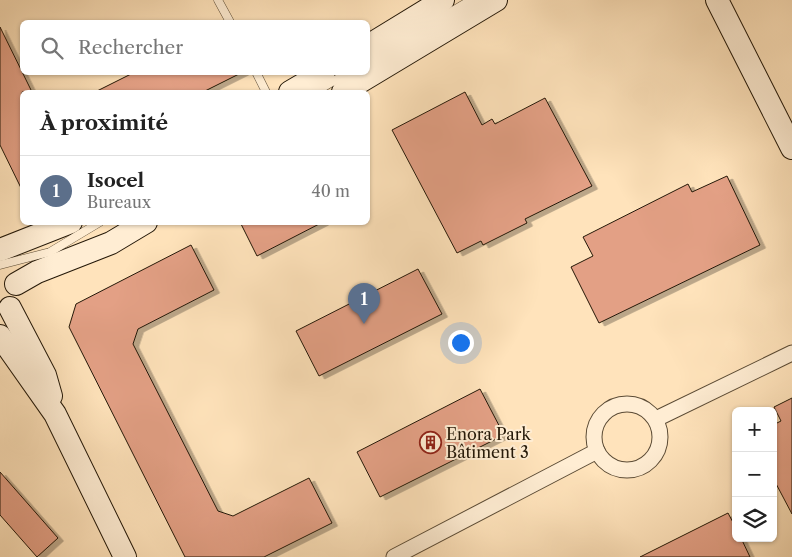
<!DOCTYPE html>
<html lang="fr">
<meta charset="utf-8">
<style>
:root{--surface:#fff;--page:#f2f2f2;--text:#222;--muted:#767676;--line:#e0e0e0;--accent:#2563eb}
body{margin:0;font-family:"Libre Caslon Text",serif;background:var(--page);color:var(--text)}
.controls{position:absolute;right:15px;bottom:15px;display:grid;overflow:hidden;border-radius:8px;box-shadow:0 1px 4px #0004}
.controls button{width:45px;height:45px;display:grid;place-items:center;padding:0;border:0;border-bottom:1px solid var(--line);background:var(--surface);color:var(--text);font:25px sans-serif}
.you{position:absolute;left:460px;top:342px;width:18px;height:18px;margin:-12px;border:4px solid #fff;border-radius:50%;background:#1a73e8;box-shadow:0 0 0 8px #1a73e833}
.badge{display:grid;place-items:center;width:32px;height:32px;border-radius:50%;background:var(--accent);color:#fff;font-size:16px;font-weight:700}
.pin{position:absolute;translate:-50% -41px;filter:drop-shadow(0 1px 2px #0008)}
.pin::after{content:'';position:absolute;top:26px;width:18px;height:15px;background:inherit;clip-path:polygon(0 0,100% 0,50% 100%)}
.list{margin:0;padding:0;list-style:none}
h2{display:flex;justify-content:space-between;align-items:center;height:65px;margin:0;padding:0 20px;font-size:21px}
h2 small{font-size:16px;font-weight:400;color:var(--muted)}
.list li{display:grid;grid-template-columns:32px 1fr auto;gap:15px;align-items:center;box-sizing:border-box;height:70px;padding:0 20px;border-top:1px solid var(--line)}
.list b{display:block;font-size:19px;white-space:nowrap}
.list p{margin:0;font-size:16px;white-space:nowrap;color:var(--muted)}
.list em{font-size:16px;font-style:normal;color:var(--muted)}
.icon{flex:none;width:28px;height:28px;fill:none;stroke:currentColor;stroke-width:2;stroke-linecap:round;stroke-linejoin:round}
.map{position:relative;flex:none;width:792px;height:557px;overflow:hidden}
.search{position:absolute;background:var(--surface);box-shadow:0 1px 4px #0004;left:20px;top:20px;width:350px;height:55px;display:flex;align-items:center;gap:12px;box-sizing:border-box;padding:0 18px;border-radius:8px;color:var(--muted);font-size:19px}
.panel{position:absolute;background:var(--surface);box-shadow:0 1px 4px #0004;left:20px;top:90px;width:350px;height:135px;border-radius:8px}
.map>svg:first-child{display:block}
</style>
<div class="map">
<svg width="792" height="557" viewBox="0 0 792 557">
<defs>
<filter id="shadow"><feDropShadow dx="5.5" dy="3" stdDeviation="0" flood-color="#0004"/></filter>
</defs>
<rect width="100%" height="100%" fill="#ffe3bb"/>
<filter id="stains"><feTurbulence type="fractalNoise" baseFrequency=".004" numOctaves="4"/><feColorMatrix values="0 0 0 0 .2 0 0 0 0 .09 0 0 0 0 .02 0 0 0 .5 -.17"/></filter>
<radialGradient id="worn" r=".72"><stop offset=".6" stop-color="#630" stop-opacity="0"/><stop offset="1" stop-color="#630" stop-opacity=".3"/></radialGradient>
<g fill="#e3a085" stroke="#241808" filter="url(#shadow)">
<polygon points="0,27 32,92 22,92 22,190 0,145"/>
<polygon points="135,72 243,72 203,92 95,92"/>
<polygon points="465,92 482,125 492,119 495,124 545,98 592,186 525,219 527,223 483,245 481,241 457,253 392,130"/>
<polygon points="727,176 760,245 599,323 571,267 593,256 583,237 688,184 692,192"/>
<polygon points="240,222 323,222 257,256"/>
<polygon points="191,245 214,290 138,329 133,344 218,511 233,516 309,478 332,523 264,557 185,557 69,327 76,304"/>
<polygon points="418,269 442,314 319,376 296,331"/>
<polygon points="480,389 504,435 380,497 357,452"/>
<polygon points="792,398 792,514 773,478 773,425 781,421 774,407"/>
<polygon points="0,472 58,538 37,557 0,515"/>
<polygon points="728,513 736,528 736,538 741,538 750,557 640,557"/>
</g>
<g fill="none" stroke-linecap="round" stroke-linejoin="round">
<defs>
<g id="lane">
<polyline points="218,0 230,22"/>
<polyline points="368,61 471,0"/>
<polyline points="256,72 266,92"/>
<polyline points="315,92 349,72"/>
<polyline points="0,265 50,252 100,222"/>
</g>
<g id="street">
<circle cx="627" cy="437" r="33"/>
<polyline points="656,419 792,353"/>
<polyline points="394,557 597,451"/>
</g>
<g id="secondary">
<polyline points="717,0 792,148"/>
<polyline points="368,46 443,0"/>
<polyline points="290,92 324,72"/>
<polyline points="343,92 496,0"/>
<polyline points="0,250 71,222"/>
<polyline points="16,284 37,272 111,243 146,222"/>
<polyline points="10,308 45,375 51,396"/>
<polyline points="0,336 55,414 125,557"/>
</g>
</defs>
<use href="#lane" stroke="#5b4b35" stroke-width="9"/>
<use href="#street" stroke="#5b4b35" stroke-width="17"/>
<use href="#secondary" stroke="#241808" stroke-width="24"/>
<use href="#lane" stroke="#ffedd3" stroke-width="8"/>
<use href="#street" stroke="#ffedd3" stroke-width="15"/>
<use href="#secondary" stroke="#ffedd3" stroke-width="22"/>
</g>
<defs>
<symbol id="building-ring" viewBox="-11 -11 22 22"><circle r="9.5" fill="#ffedd3" stroke="#8f2418" stroke-width="1.5"/><path d="M-4-6H4V6H1V3H-1V6H-4ZM-2.5-4.3h1.7v1.8h-1.7ZM.8-4.3h1.7v1.8H.8ZM-2.5-1h1.7V.8h-1.7ZM.8-1h1.7V.8H.8Z" fill="#8f2418"/></symbol>
</defs>
<g fill-rule="evenodd">
<use href="#building-ring" x="418" y="430" width="25" height="25"/>
</g>
<g text-anchor="middle" stroke-width="4" stroke-linejoin="round" paint-order="stroke">
<g font-size="16" fill="#241808" stroke="#ffedd3" text-anchor="start">
<text x="446" y="440">Enora Park<tspan x="446" dy="18">Bâtiment 3</tspan></text>
</g>
</g>
<rect width="100%" height="100%" filter="url(#stains)"/>
<rect width="100%" height="100%" fill="url(#worn)"/>
</svg>
<div class="controls">
<button>+</button>
<button>−</button>
<button><svg class="icon" aria-label="layers" viewBox="0 0 24 24"><path d="M12 4l9 5-9 5-9-5zM3 14l9 5 9-5"/></svg></button>
</div>
<div class="you"></div>
<div class="pin badge" style="left:364px;top:324px;background:#5c6f8a">1</div>
<div class="search"><svg class="icon" aria-label="search" viewBox="0 0 24 24"><circle cx="10" cy="10" r="6"/><path d="M15 15l6 6"/></svg>Rechercher</div>
<section class="panel">
<h2>À proximité<small></small></h2>
<ul class="list">
<li><span class="badge" style="background:#5c6f8a">1</span><div><b>Isocel</b><p>Bureaux</p></div><em>40 m</em></li>
</ul>
</section>
</div>
